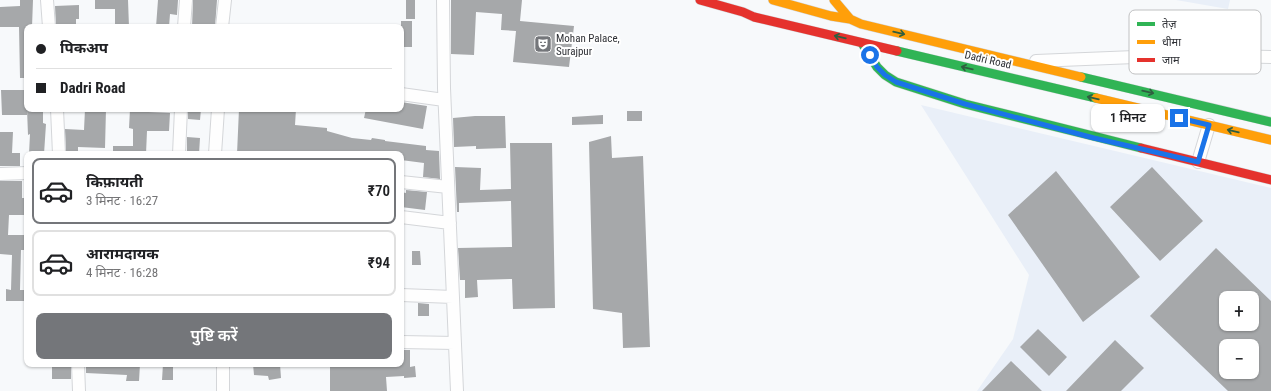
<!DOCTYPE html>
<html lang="hi">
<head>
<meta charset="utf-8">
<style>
	:root { --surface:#fff; --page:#f2f2f2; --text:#202124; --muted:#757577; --line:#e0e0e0; --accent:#74767a }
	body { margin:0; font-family:"Roboto Condensed","Noto Sans Devanagari",sans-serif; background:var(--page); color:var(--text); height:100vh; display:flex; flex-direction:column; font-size:15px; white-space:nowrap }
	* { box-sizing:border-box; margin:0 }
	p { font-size:13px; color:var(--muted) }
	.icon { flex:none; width:22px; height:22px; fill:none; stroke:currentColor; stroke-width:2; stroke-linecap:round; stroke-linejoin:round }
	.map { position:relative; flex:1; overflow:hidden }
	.drawer { position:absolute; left:24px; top:151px; width:380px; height:216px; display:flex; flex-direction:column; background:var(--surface); border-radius:8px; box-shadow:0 1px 3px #0004 }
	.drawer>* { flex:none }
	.guide { position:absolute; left:24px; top:24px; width:380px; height:88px; border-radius:8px; box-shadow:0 1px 3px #0004; display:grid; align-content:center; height:88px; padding:0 12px; background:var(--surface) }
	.tools { position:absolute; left:1219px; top:291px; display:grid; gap:8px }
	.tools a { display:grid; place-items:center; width:40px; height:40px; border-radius:8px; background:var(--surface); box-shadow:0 1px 3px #0004; font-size:20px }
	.end { position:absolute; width:18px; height:18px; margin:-9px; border:5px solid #1a73e8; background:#fff; box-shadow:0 0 0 2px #fff }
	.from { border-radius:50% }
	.bubble { position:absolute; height:28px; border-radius:8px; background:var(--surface); box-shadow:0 1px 3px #0004; font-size:13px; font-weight:600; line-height:28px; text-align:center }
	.guide b { display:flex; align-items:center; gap:14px; height:38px; font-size:15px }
	.guide b+b { border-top:1px solid var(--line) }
	.guide i { width:10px; height:10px; background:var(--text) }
	ul { padding:7px 0 0; list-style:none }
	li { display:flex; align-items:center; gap:12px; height:66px; margin:0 8px 6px; padding:0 4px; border:2px solid var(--line); border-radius:8px }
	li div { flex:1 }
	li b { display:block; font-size:15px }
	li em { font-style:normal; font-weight:600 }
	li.active { border-color:var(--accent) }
	li>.icon { width:36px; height:36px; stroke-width:1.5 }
	.button { display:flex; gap:8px; margin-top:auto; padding:8px 12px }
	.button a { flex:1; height:46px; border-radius:8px; background:var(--accent); color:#fff; font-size:16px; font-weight:600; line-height:46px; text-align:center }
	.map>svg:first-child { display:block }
</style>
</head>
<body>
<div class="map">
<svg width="1271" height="391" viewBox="0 0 1271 391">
	<rect width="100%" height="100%" fill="#f7f9fb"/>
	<path fill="#e9eff8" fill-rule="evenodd" d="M1176,0H1230L1228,9Z
		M921,105L1271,188V391H977L1013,339L1029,275ZM1226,298H1252V324H1226ZM1226,346H1252V372H1226Z"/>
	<path fill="#a6a8aa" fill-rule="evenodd" d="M20,0H33L32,27H27V78H20L19,27H0V7L20,6Z
		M95,0H128L129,27H115V9H95Z
		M158,0H178L177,15L170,14L169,27H156Z
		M193,0H217L215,27H192Z
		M406,0H415V19H406Z
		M451,0H522L520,21L574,26L569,67L513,62L516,31L501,30L502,14L476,12L474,55L451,54Z
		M79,5V19H76V27H56L55,6Z
		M401,21H412V47H401Z
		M1,90H27V115H2Z
		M401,102L427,106L423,129L364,118L366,109H401Z
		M27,109H43V123L46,124L44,154H29L30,134L28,135Z
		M85,109H106L105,148L78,147V154H66L65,129L84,130Z
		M130,109H148V112L170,113L169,131H147L146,154H113V146H133V129L129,128Z
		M188,109H201L200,120L188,119Z
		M239,109H296L295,125L327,128V131L352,138L371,140L372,138L385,140V141L426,146V150L439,151L440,179L423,177L424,163L401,160V154H237Z
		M627,111H642V121H627Z
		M603,115V124L572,125V117Z
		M475,116H505L506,148L476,149V146L454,147L453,118Z
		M0,132H13L12,153H20V166H0Z
		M611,136L612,158L643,156L650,347L623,348L622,313L593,309L589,142Z
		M187,137L200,138L199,154H187Z
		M510,143H552L555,308L513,309L512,279L477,280L478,297L465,298V280H460L458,248L512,247L511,201L459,203V212H457L455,167L481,168L480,190L511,189Z
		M1152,167L1203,221L1160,261L1110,207Z
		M1056,171L1140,277L1083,322L1008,215Z
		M0,181H22V198H27V215H9L8,235H27V250H21L20,290H27V301H6V289L11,290L12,255L0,254Z
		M406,190L427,192L425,210L401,207V192L406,193Z
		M1216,248L1271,301V391H1228L1150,316ZM1226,298H1252V324H1226ZM1226,346H1252V372H1226Z
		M412,251H420L421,265H412Z
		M418,303L429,304V316H418Z
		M1038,329L1067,357L1049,376L1020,347Z
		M1115,340L1144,368L1121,391H1066Z
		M401,350H410V367L415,366L416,377L404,378V376L386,377L387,391H330V364H401Z
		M1011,361L1042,391H982Z
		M52,364H71V379H52Z
		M86,364H140L139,381H126L127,375L86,373Z
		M163,364H173V380H162Z
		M253,364H280L281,378L269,380L268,376L254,375Z"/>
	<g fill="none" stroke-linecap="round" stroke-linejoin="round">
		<defs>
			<path id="street" d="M47,0L49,27
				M443,0L444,88L457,391
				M184,27L186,0
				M222,27L225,0
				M1036,61L1184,55L1271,57
				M401,94L444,100
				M57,109L59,154
				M179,154L181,109
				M215,154L218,109
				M1198,162L1209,125
				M0,174L27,173
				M401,182L448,187
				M401,217L450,223
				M401,295L453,297
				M401,342L455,343
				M78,364L79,391
				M223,364V391"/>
			<path id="fast" d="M862,43L877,67L885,75L896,82L965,104L1141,148
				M897,51L1096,98
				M1081,77L1271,122"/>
			<path id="slow" d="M773,0L831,16L850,19
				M834,0L850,19L861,24L1081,77
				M1096,98L1271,140"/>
			<path id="jam" d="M700,0L743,12L754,17L897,51
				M1141,148L1271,180"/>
		</defs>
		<use href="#street" stroke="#d4d6d9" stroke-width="14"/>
		<use href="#fast" stroke="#d4d6d9" stroke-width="10"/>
		<use href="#slow" stroke="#d4d6d9" stroke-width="10"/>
		<use href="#jam" stroke="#d4d6d9" stroke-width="10"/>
		<use href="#street" stroke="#fefefe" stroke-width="12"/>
		<use href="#fast" stroke="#30b455" stroke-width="9"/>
		<use href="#slow" stroke="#ff9f0a" stroke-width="9"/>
		<use href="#jam" stroke="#e5322d" stroke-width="9"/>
	</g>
	<defs><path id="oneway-shaft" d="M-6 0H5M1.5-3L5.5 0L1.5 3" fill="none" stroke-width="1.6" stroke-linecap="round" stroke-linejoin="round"/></defs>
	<g stroke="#2f5e40">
		<use href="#oneway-shaft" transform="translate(899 33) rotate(13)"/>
		<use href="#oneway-shaft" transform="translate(840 37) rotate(-167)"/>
		<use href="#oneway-shaft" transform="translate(967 68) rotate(-167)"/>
		<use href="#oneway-shaft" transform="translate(1148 92) rotate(13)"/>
		<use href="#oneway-shaft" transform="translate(1093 98) rotate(-167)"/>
		<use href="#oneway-shaft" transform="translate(1233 131) rotate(-167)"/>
	</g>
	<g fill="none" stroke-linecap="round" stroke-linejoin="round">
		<path stroke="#1a73e8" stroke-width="5" d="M870,55L877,67L885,75L896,82L965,104L1094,138L1198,162L1209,125L1179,118"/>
	</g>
	<defs>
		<symbol id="theatre-square" viewBox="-11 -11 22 22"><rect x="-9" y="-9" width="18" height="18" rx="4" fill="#74767a" stroke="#fff"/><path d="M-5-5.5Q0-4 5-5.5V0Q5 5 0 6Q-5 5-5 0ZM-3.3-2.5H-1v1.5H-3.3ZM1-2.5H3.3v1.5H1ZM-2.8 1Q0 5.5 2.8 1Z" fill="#fff"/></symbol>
	</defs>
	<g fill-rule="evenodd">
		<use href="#theatre-square" x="533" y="34" width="20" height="20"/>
	</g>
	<g text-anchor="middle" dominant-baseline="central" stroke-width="4" stroke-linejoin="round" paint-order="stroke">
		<g font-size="11" fill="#2e3035" stroke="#fff" text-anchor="start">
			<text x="556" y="38">Mohan Palace,<tspan x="556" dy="13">Surajpur</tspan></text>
		</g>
		<g font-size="11" fill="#2e3035" stroke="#fff">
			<text transform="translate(988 60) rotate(13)">Dadri Road</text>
		</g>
	</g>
	<rect x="1129" y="10" width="132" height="64" rx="6" fill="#fff" stroke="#c0c1c2" stroke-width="1"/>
	<rect x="1137" y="22" width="18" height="4" fill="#30b455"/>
	<rect x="1137" y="40" width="18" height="4" fill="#ff9f0a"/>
	<rect x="1137" y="58" width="18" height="4" fill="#e5322d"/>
	<g font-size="11" fill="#2e3035">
		<text x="1162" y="28">तेज़</text>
		<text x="1162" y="46">धीमा</text>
		<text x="1162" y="64">जाम</text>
	</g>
</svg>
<div class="tools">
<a>+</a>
<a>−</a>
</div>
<i class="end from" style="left:870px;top:55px"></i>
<i class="end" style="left:1179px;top:118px"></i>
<div class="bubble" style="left:1091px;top:104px;width:74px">1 मिनट</div>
<div class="guide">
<b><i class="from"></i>पिकअप</b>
<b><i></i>Dadri Road</b>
</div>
<section class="drawer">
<ul>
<li class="active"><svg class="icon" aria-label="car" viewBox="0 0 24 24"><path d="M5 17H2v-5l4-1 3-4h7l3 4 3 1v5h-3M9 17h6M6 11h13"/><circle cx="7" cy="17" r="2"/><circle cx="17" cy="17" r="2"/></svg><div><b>किफ़ायती</b><p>3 मिनट · 16:27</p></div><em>₹70</em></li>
<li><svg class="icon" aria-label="car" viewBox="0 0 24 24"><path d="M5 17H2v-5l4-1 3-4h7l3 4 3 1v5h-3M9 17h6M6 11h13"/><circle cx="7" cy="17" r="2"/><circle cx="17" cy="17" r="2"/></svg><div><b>आरामदायक</b><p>4 मिनट · 16:28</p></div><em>₹94</em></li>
</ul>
<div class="button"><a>पुष्टि करें</a></div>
</section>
</div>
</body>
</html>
